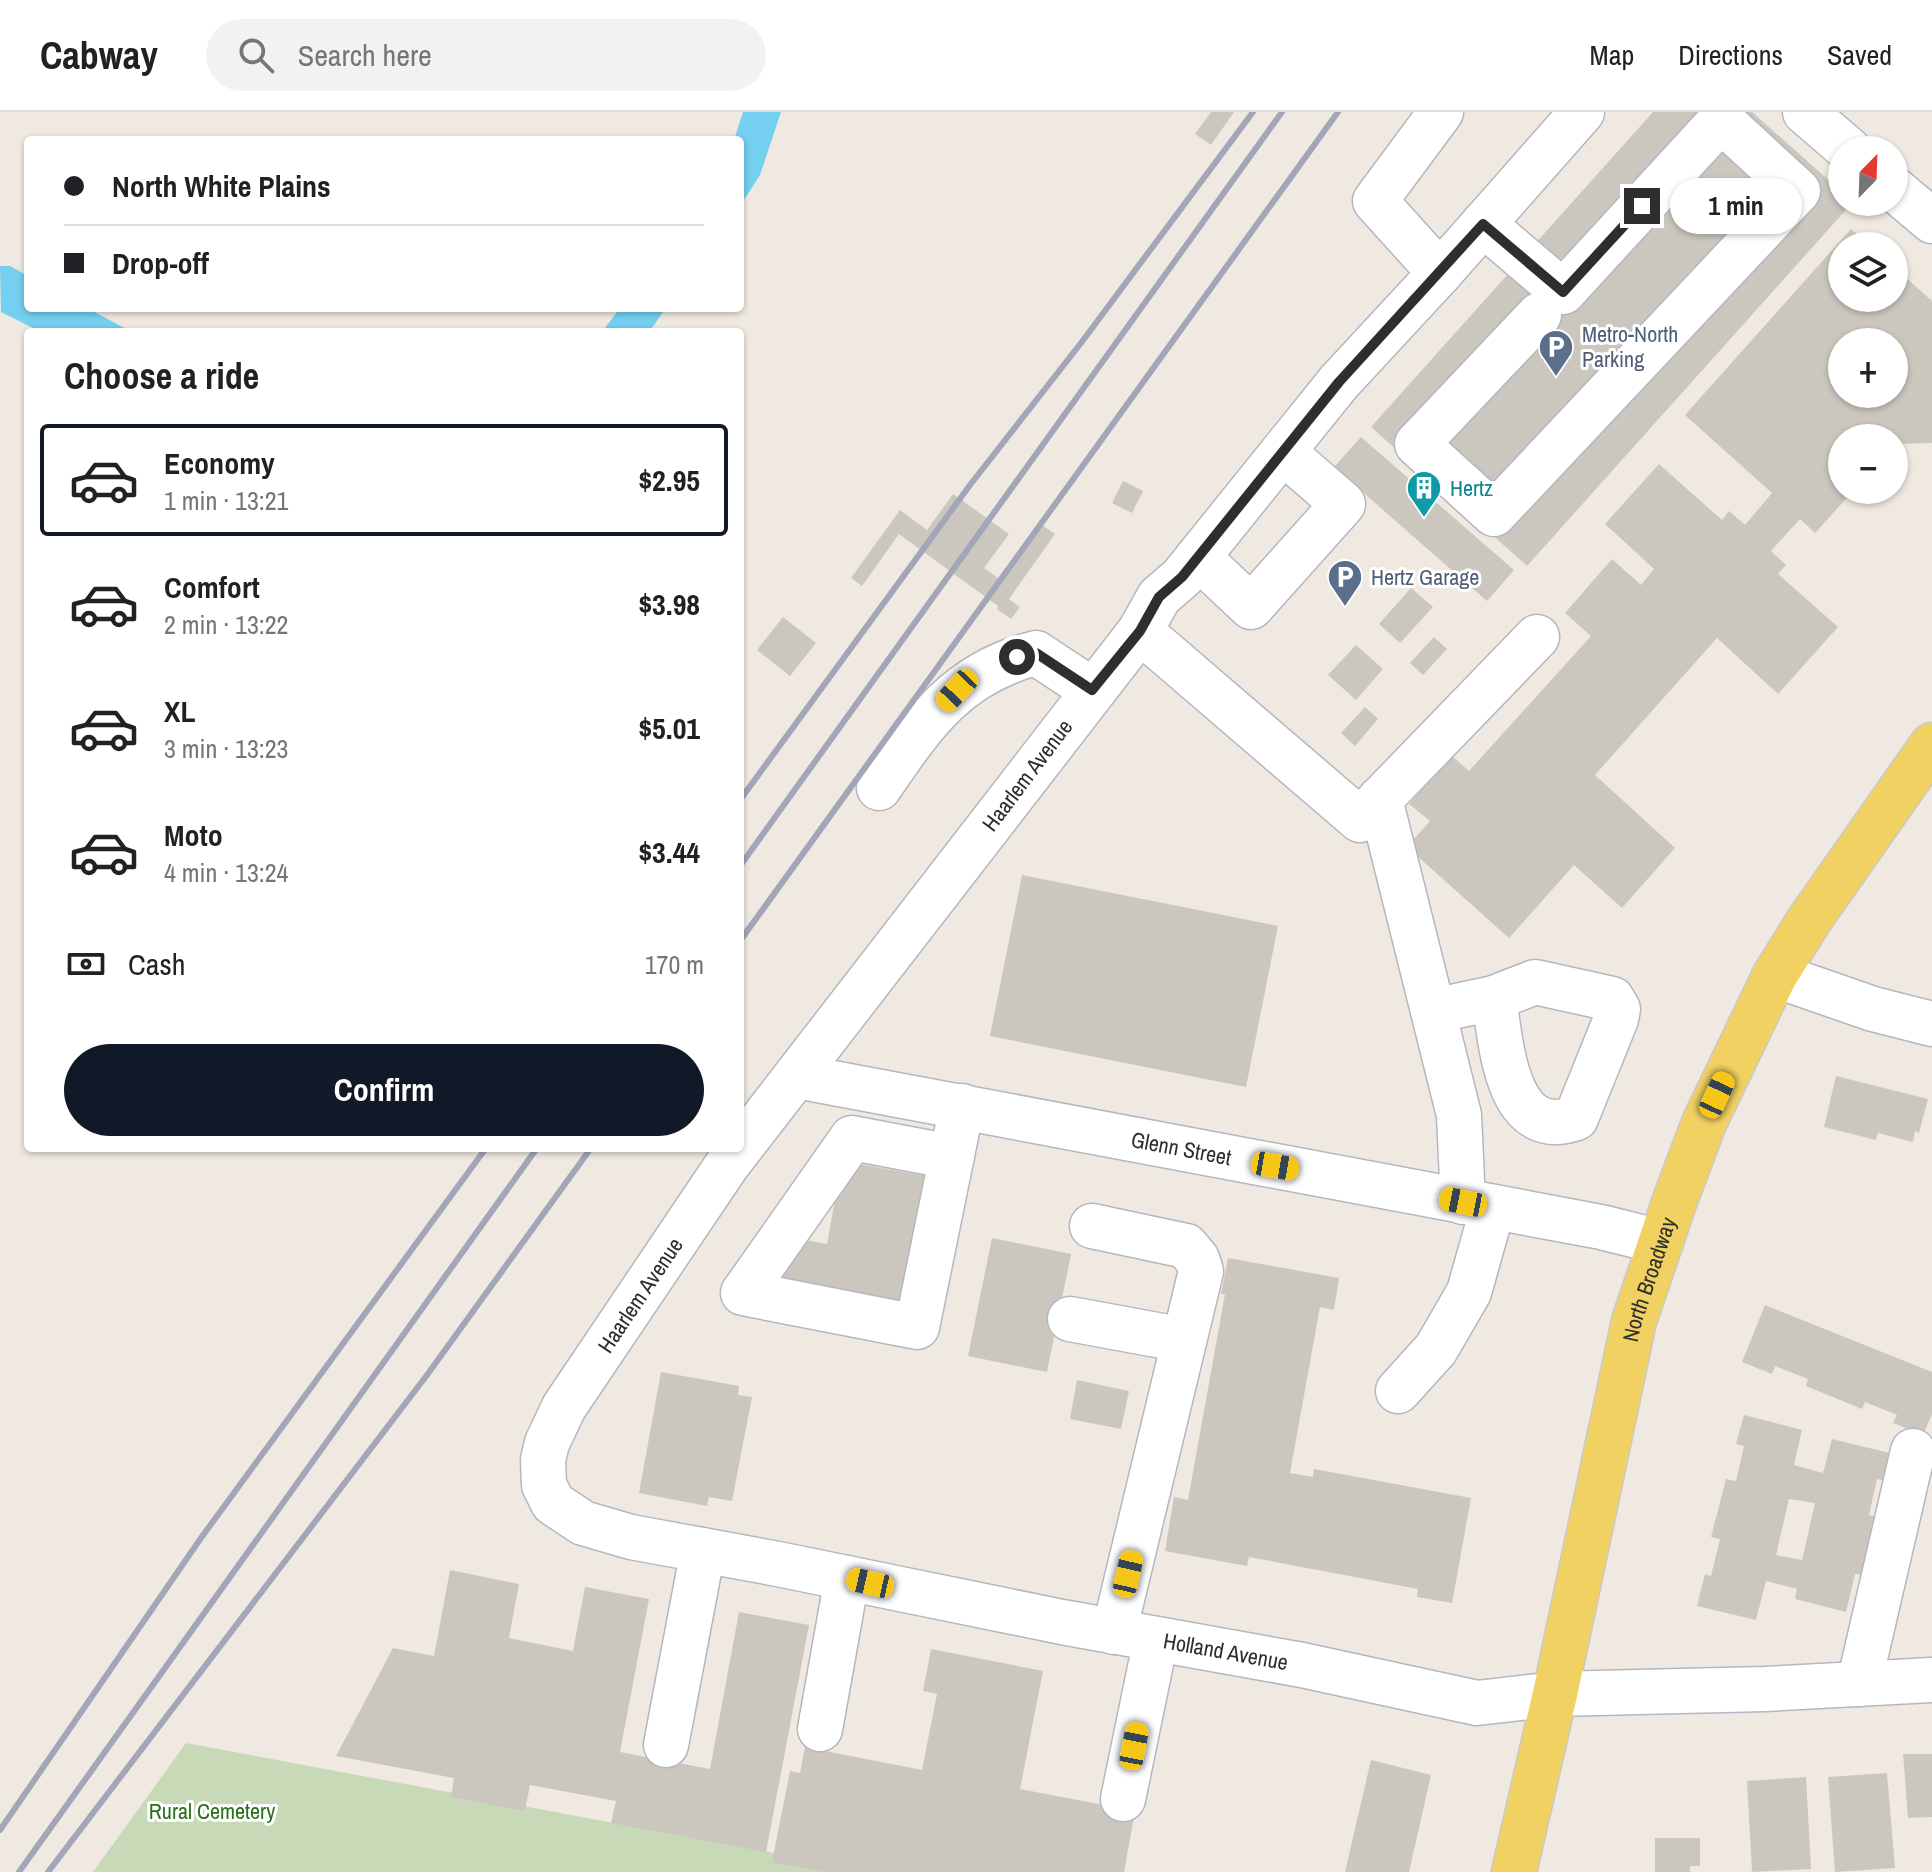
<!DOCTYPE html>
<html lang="en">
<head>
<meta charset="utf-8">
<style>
	:root { --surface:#fff; --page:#f2f2f2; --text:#202124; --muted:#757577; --line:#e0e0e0; --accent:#111827 }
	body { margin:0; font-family:"Archivo Narrow",sans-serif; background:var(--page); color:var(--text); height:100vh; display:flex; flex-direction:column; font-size:30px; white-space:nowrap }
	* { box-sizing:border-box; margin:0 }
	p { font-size:26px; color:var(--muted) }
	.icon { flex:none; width:44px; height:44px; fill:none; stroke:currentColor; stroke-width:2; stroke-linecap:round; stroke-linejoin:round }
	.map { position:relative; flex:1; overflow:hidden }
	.panel { position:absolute; left:24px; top:216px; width:720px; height:824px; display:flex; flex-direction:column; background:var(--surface); border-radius:8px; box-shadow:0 2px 6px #0004 }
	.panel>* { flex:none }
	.hud { position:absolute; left:24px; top:24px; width:720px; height:176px; border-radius:8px; box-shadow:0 2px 6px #0004; display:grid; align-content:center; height:176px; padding:0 40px; background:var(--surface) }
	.needle { width:52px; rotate:23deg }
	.buttons { position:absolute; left:1828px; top:24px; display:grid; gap:16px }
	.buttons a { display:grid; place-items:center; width:80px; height:80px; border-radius:50%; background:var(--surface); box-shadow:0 2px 6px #0004; font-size:40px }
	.end { position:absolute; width:36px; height:36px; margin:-18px; border:10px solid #2e2e2e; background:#fff; box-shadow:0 0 0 4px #fff }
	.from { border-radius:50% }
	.bubble { position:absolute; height:56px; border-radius:28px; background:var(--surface); box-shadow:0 2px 6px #0004; font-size:26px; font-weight:700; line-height:56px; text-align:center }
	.car { position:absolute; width:24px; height:48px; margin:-24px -12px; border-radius:10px; box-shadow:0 0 6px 2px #0007; background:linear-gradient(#f5c518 24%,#345 0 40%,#f5c518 0 76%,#345 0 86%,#f5c518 0) }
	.hud b { display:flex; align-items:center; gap:28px; height:76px; font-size:30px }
	.hud b+b { border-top:2px solid var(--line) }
	.hud i { width:20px; height:20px; background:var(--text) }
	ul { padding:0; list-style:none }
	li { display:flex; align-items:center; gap:24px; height:112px; margin:0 16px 12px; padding:0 24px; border:4px solid transparent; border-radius:8px }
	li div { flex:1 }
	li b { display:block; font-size:30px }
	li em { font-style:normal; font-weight:700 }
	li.active { border-color:var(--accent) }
	li>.icon { width:72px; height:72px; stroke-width:1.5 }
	h2 { padding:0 40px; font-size:36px; line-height:96px }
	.pay { display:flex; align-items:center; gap:20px; height:88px; padding:0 40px; font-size:30px }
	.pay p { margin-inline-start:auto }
	.button { display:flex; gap:16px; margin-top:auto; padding:16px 40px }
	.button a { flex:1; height:92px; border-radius:48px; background:var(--accent); color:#fff; font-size:32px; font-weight:700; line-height:92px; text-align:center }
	header { display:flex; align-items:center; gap:48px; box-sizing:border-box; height:112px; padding:0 40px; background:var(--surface); border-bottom:2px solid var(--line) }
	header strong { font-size:38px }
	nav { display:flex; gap:44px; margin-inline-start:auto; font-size:28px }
	.search { width:560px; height:72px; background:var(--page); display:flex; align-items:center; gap:20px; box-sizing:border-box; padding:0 28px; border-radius:44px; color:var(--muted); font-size:30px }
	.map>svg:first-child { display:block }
</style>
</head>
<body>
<header>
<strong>Cabway</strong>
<div class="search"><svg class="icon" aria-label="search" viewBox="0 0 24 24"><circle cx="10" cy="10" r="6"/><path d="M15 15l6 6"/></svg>Search here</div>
<nav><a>Map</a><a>Directions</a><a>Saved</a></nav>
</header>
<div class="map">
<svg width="1932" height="1760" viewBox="0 0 1932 1760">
	<rect width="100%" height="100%" fill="#efe9e1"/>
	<path fill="#c8d9b8" d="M186,1631L876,1760H93Z"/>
	<path fill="#75cff0" d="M743,0H781L760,63L740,94V28H734Z
		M0,154H10L28,164V196H87L132,220H41L1,200Z
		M620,196H666L649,220H602Z"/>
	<path fill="#cbc7bf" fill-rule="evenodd" d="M1211,0H1234L1211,33L1195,22Z
		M1653,0H1752L1842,80V90H1853L1527,454L1371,315Z
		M1851,117L1870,134H1842V186H1894V155L1932,189V331L1894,332V326H1842V378H1854L1815,421L1800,407L1771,439L1786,453L1778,462L1838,515L1778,582L1717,526L1595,663L1675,736L1622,796L1574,753L1509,826L1407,735L1430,709L1409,692L1452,644L1469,659L1591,524L1565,501L1612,447L1641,473L1654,457L1605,412L1659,352L1722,408L1729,399L1745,413L1772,381L1685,303ZM1842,230H1894V282H1842Z
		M1361,325L1514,458L1487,489L1334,355Z
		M1123,369L1143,379L1132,401L1112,391Z
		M953,382L1009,422L984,456L1002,469L1042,413L1055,422L1009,487L1020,495L1011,507L997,497L998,494L899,422L862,474L851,466L900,398L927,418Z
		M1411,476L1433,495L1400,531L1379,512Z
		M783,505L816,531L790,564L757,538Z
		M1434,525L1447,537L1423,563L1410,551Z
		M1356,533L1383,557L1356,588L1328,563Z
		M1365,595L1378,607L1355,634L1341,621Z
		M1022,763L1278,814L1246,975L990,924Z
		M1836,964L1928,987L1919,1021L1915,1019L1913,1030L1878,1021L1876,1028L1824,1015Z
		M842,1049L926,1064L899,1200L775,1171L784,1156L788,1157L793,1126L827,1132Z
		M992,1126L1071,1142L1047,1260L968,1244Z
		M1228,1146L1339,1166L1334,1198L1320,1195L1290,1361L1313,1365L1314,1357L1471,1386L1452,1491L1417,1485L1418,1477L1249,1445L1247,1454L1165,1439L1174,1385L1188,1388L1225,1182H1221Z
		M1765,1193L1932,1260V1302L1923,1323L1893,1311L1897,1303L1865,1290L1862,1297L1806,1274L1808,1267L1775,1254L1772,1262L1742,1250Z
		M661,1260L739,1274L738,1283L752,1285L732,1389L709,1385L707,1394L639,1381Z
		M1077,1268L1129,1279L1121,1317L1070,1307Z
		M1744,1303L1802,1318L1794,1353L1823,1361L1832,1327L1894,1342L1887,1369L1877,1367L1869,1403L1878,1405L1864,1463L1855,1462L1846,1500L1795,1487L1797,1477L1766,1469L1756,1508L1697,1494L1705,1462L1711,1464L1720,1427L1711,1425L1726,1367L1736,1369L1744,1334L1736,1332ZM1789,1387L1815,1391L1802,1448L1776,1443Z
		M450,1458L519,1472L509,1526L573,1539L585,1475L649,1487L620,1640L710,1657L739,1500L809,1513L766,1740L611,1711L616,1689L530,1673L525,1699L451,1685L454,1666L336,1644L393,1536L434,1544Z
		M931,1537L1043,1559L1020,1677L1135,1699L1124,1760H824L772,1750L790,1659L800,1661L805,1635L922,1658L937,1582L923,1579Z
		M1903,1642H1932V1705L1908,1706Z
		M1371,1648L1431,1663L1409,1760H1345Z
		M1887,1661L1895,1756L1835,1760L1828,1665Z
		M1806,1665L1811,1757L1752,1760L1747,1669Z
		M1655,1726H1700V1754H1690V1760H1655Z"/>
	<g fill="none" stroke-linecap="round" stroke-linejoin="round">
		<defs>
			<g id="minor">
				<path id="s1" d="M1582,0L1440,161L1339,270L1198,445L1182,465L1159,485L1140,519L727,1053L564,1295L547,1331L543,1348L544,1373L553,1391L583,1411L631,1425L778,1452L1062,1510L1302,1553L1477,1591L1555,1582L1765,1577L1932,1568"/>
				<path d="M1805,0L1849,38"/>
				<path d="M1894,77L1932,109"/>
				<path d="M1483,112L1563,180L1721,8L1798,79L1494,402L1417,332L1539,203"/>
				<path d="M1440,161L1375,89L1441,0"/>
				<path d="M1198,445L1251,495L1343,392L1283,340"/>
				<path d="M1140,519L1360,708L1537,525"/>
				<path d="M879,676C923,612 956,561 1036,541L1092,578"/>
				<path d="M1380,687L1459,1003L1463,1090"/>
				<path d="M1775,863L1873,897L1932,912"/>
				<path d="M1433,899L1494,886L1535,870L1612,887L1618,897L1616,907L1576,1006C1506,1031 1501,931 1494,886"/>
				<path id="s2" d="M796,964L1601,1115L1661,1130"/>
				<path d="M952,1045L852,1026L743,1181L917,1215L962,994"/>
				<path d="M1092,1114L1186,1134L1197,1147L1201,1159L1114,1520"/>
				<path d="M1070,1207L1184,1228"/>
				<path d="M1398,1279L1436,1237L1469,1180L1493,1095"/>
				<path d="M1859,1572L1913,1339"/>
				<path d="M820,1617L847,1466"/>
				<path d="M666,1633L703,1438"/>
				<path d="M1123,1687L1156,1527"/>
			</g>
			<g id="major">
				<path id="s3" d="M1514,1760L1555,1582L1634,1209L1675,1088L1704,1011L1775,863L1810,807L1932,633"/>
			</g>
		</defs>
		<use href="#minor" stroke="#b4b7c1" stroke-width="47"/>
		<use href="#major" stroke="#c9c9c9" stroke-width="47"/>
		<use href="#minor" stroke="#fff" stroke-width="44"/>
		<use href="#major" stroke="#f2d163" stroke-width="44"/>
		<path stroke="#a3a6b8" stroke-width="6" d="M740,688L970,373L1081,231L1253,0
			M740,754L1282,0
			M740,829L1338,0
			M0,1718L201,1426L486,1036
			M19,1760L537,1036
			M48,1760L427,1263L591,1036"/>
	</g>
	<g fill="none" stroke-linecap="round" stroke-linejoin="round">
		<path stroke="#2e2e2e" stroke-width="10" d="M1017,545L1036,541L1092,578L1140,519L1159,485L1182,465L1339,270L1483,112L1563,180L1642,94"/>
	</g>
	<defs>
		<symbol id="parking-pin" viewBox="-11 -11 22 30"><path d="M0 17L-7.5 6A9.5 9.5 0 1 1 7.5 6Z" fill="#5c6f8a" stroke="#fff"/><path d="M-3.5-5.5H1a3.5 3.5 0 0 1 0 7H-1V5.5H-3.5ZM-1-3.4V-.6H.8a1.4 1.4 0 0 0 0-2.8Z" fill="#fff"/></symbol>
		<symbol id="building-pin" viewBox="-11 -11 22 30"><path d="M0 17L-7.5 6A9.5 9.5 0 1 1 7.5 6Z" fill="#0f9aa8" stroke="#fff"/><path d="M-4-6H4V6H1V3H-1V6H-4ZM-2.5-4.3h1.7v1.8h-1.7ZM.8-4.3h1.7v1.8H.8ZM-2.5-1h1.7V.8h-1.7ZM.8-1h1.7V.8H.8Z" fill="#fff"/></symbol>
	</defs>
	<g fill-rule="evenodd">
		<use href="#parking-pin" x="1536" y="215" width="40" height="54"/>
		<use href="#building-pin" x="1404" y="356" width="40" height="54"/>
		<use href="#parking-pin" x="1325" y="445" width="40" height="54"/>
	</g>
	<g text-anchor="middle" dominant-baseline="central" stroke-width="6" stroke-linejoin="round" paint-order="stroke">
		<g font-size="22" fill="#4e5e75" stroke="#fff" text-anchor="start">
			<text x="1582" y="222">Metro-North<tspan x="1582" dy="25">Parking</tspan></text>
			<text x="1371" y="465">Hertz Garage</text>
		</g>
		<g font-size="22" fill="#0d838f" stroke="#fff" text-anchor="start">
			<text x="1450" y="376">Hertz</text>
		</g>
		<g font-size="22" fill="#2e2e2e" stroke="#fff">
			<text transform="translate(1027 663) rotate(-53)">Haarlem Avenue</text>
			<text stroke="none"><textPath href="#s2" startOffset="392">Glenn Street</textPath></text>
			<text stroke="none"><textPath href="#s3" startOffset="608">North Broadway</textPath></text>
			<text transform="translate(640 1183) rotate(-56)">Haarlem Avenue</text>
			<text stroke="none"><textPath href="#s1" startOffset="2444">Holland Avenue</textPath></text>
		</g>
		<g font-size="22" fill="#2c6e1b" stroke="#fff">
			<text x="212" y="1699">Rural Cemetery</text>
		</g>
	</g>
</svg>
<div class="buttons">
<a><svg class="needle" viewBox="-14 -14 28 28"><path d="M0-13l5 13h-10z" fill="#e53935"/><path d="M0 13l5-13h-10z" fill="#757577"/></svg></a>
<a><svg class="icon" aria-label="layers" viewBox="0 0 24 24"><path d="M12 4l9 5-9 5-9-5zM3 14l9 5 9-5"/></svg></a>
<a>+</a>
<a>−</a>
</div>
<i class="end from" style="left:1017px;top:545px"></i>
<i class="end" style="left:1642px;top:94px"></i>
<div class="bubble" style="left:1670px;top:66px;width:132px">1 min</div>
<i class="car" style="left:957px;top:578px;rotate:223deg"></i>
<i class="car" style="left:1717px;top:983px;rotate:25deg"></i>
<i class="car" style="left:1275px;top:1054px;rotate:100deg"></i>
<i class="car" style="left:1463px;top:1090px;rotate:281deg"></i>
<i class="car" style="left:1128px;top:1462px;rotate:13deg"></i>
<i class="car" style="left:870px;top:1471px;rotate:283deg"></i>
<i class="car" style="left:1134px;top:1634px;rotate:11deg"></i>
<div class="hud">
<b><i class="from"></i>North White Plains</b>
<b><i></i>Drop-off</b>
</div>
<section class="panel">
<h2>Choose a ride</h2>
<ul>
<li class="active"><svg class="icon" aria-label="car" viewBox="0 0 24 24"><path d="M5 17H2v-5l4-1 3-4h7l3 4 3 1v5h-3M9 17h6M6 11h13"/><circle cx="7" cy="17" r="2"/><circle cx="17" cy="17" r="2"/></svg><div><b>Economy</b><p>1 min · 13:21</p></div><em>$2.95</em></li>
<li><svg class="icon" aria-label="car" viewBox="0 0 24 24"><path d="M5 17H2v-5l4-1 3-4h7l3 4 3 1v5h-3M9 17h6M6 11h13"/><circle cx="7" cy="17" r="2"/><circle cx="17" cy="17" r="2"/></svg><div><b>Comfort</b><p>2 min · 13:22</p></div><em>$3.98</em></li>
<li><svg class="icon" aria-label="car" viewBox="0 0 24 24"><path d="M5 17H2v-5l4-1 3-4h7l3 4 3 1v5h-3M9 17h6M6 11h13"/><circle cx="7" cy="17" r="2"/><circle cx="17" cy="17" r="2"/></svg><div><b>XL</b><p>3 min · 13:23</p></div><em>$5.01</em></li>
<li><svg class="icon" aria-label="car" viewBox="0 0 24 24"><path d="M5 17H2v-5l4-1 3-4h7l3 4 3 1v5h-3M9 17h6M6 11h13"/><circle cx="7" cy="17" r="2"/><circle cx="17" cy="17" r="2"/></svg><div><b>Moto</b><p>4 min · 13:24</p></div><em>$3.44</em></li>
</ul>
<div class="pay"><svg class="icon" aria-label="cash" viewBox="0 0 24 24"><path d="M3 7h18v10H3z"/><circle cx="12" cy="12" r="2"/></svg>Cash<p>170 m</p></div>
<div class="button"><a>Confirm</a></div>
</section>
</div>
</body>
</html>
